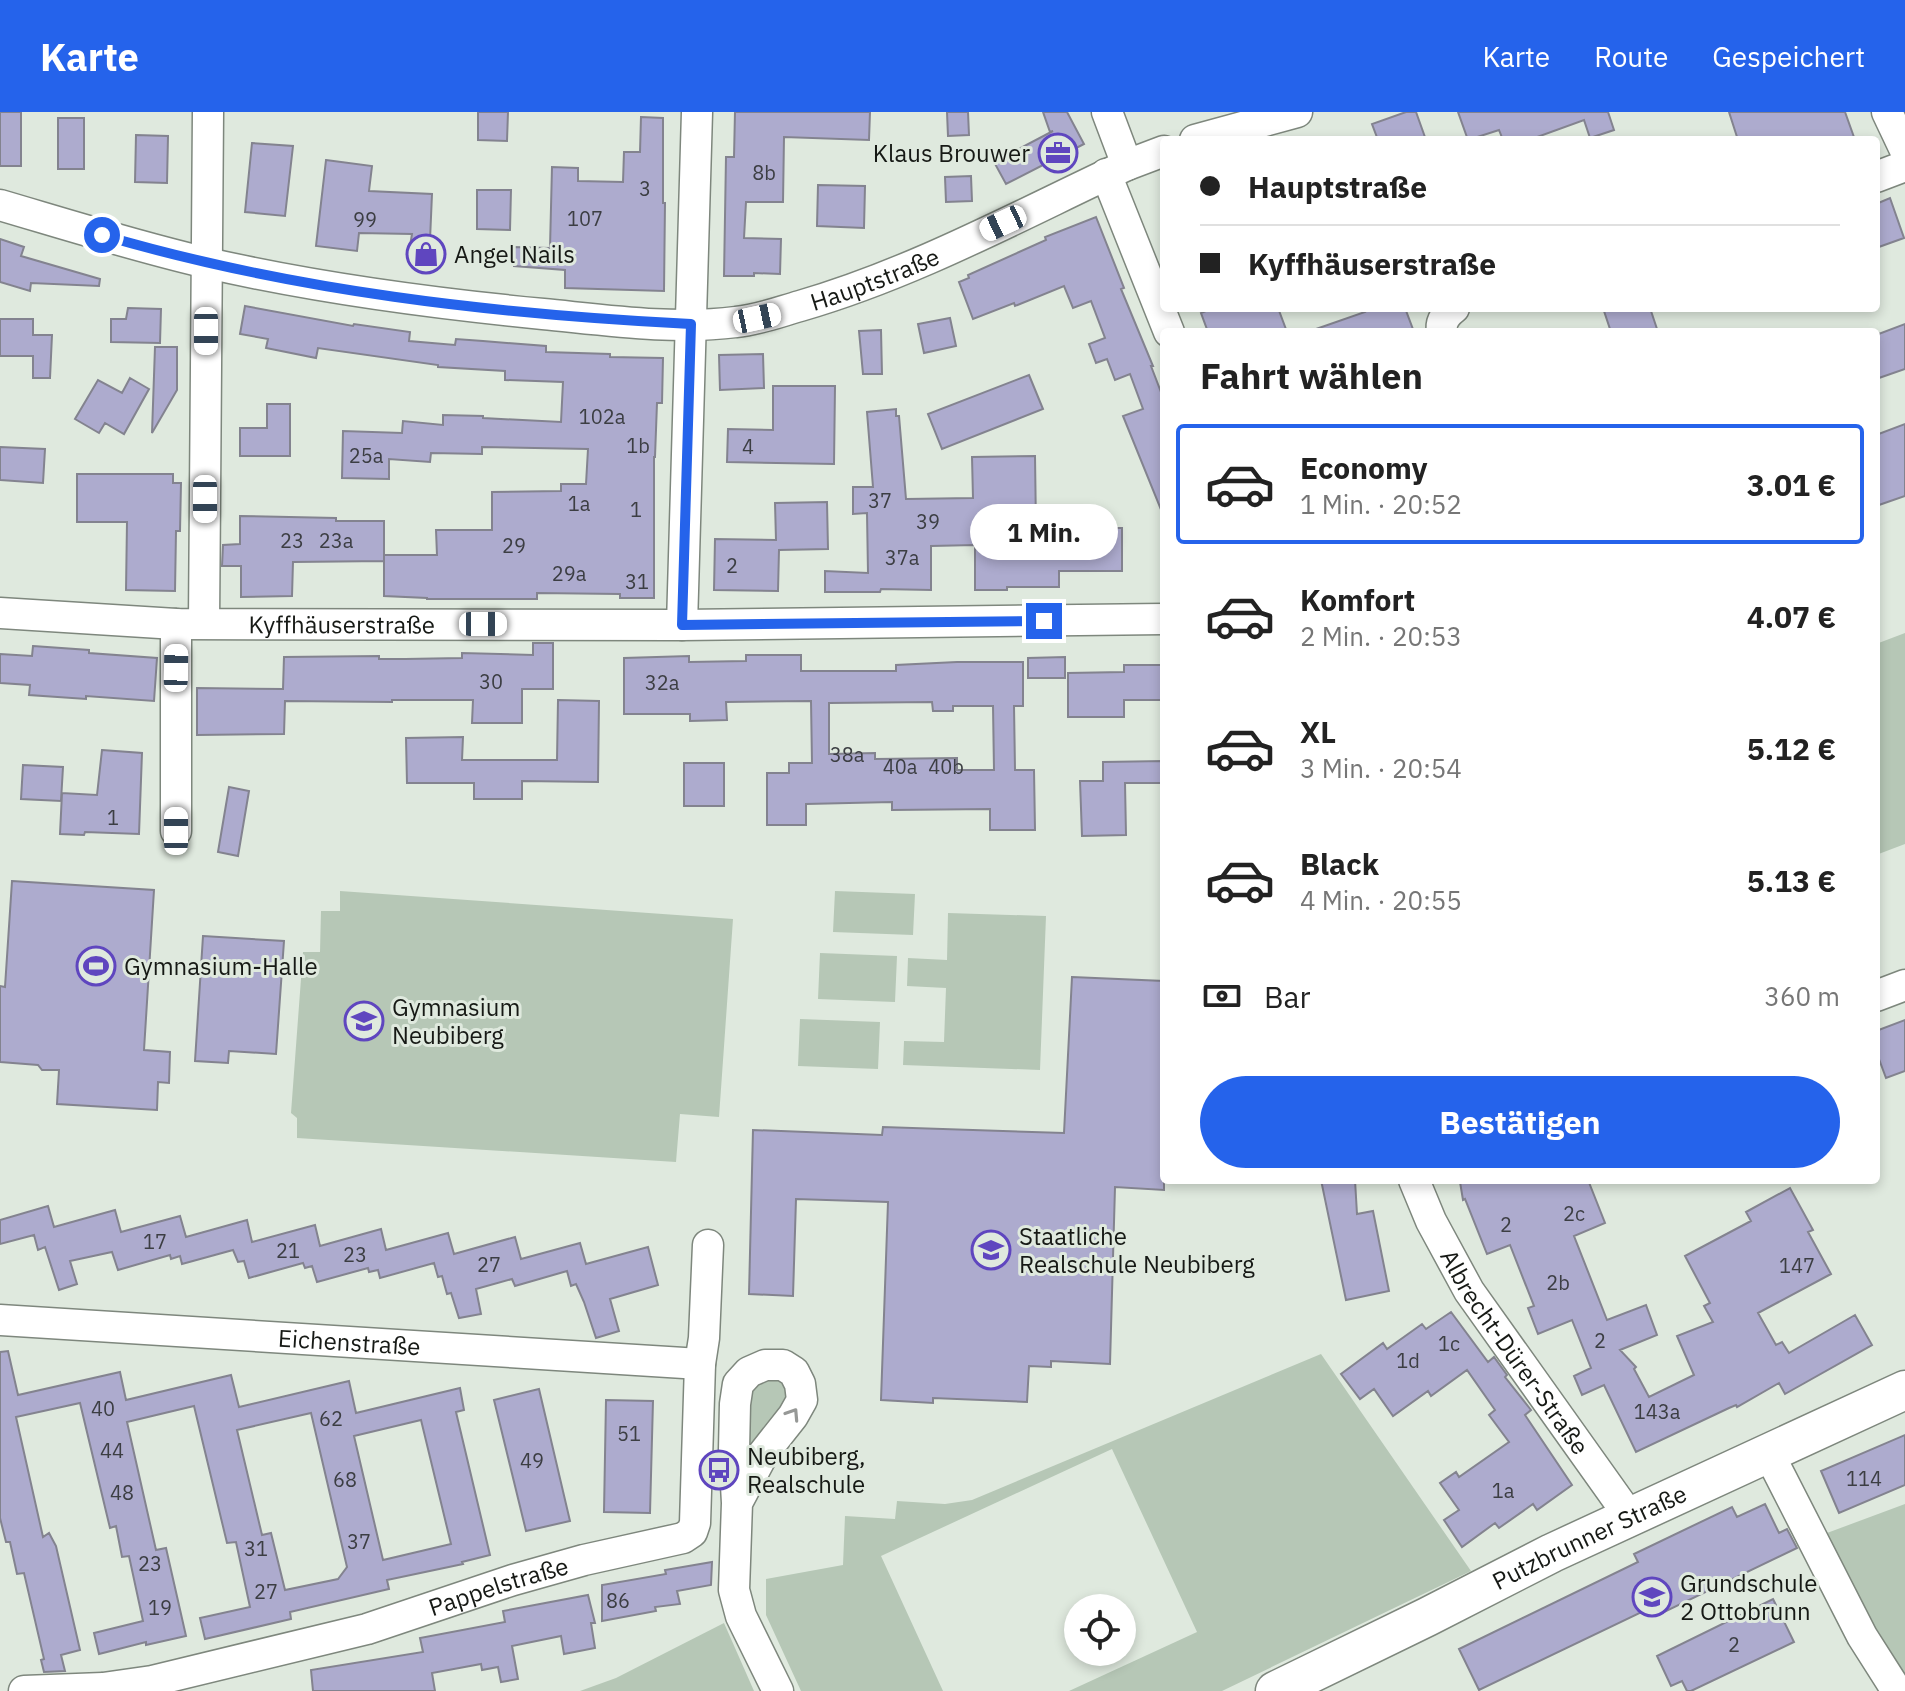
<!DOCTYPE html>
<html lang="de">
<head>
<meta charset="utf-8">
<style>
	:root { --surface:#fff; --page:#f2f2f2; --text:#222; --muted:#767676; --line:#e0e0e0; --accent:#2563eb }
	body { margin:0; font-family:"IBM Plex Sans",sans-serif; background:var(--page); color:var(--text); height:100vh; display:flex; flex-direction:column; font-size:30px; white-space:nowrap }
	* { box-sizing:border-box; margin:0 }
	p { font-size:26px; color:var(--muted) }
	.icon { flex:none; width:44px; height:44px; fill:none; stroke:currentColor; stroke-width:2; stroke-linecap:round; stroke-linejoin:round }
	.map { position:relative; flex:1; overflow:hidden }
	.details { position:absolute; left:1160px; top:216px; width:720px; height:856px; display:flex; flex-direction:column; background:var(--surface); border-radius:8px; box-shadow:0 4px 12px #0003 }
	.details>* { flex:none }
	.hud { position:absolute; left:1160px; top:24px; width:720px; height:176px; border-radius:8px; box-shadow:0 4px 12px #0003; display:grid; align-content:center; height:176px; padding:0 40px; background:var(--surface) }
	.controls { position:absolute; left:1064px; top:1482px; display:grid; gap:16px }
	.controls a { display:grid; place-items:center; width:72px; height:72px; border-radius:50%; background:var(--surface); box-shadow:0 4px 12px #0003; font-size:40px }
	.end { position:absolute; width:36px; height:36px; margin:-18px; border:10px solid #2563eb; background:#fff; box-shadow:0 0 0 4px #fff }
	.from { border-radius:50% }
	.bubble { position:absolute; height:56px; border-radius:28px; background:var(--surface); box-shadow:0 4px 12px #0003; font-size:26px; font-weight:700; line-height:56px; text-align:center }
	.car { position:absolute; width:24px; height:48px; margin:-24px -12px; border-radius:10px; box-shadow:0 0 6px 2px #0007; background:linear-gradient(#fff 24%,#345 0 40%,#fff 0 76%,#345 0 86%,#fff 0) }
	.hud b { display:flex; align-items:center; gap:28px; height:76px; font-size:30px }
	.hud b+b { border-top:2px solid var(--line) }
	.hud i { width:20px; height:20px; background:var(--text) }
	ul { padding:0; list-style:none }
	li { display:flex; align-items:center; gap:24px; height:120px; margin:0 16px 12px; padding:0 24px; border:4px solid transparent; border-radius:8px }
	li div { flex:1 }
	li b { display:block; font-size:30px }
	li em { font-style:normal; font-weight:700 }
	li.selected { border-color:var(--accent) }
	li>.icon { width:72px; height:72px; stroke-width:1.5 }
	h2 { padding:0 40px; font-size:36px; line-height:96px }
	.pay { display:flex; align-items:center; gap:20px; height:88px; padding:0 40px; font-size:30px }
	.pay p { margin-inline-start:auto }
	.cta { display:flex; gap:16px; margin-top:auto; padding:16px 40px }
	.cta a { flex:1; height:92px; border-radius:48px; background:var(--accent); color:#fff; font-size:32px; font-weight:700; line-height:92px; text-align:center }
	header { display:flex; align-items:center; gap:48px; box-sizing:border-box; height:112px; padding:0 40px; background:var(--accent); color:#fff }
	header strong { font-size:38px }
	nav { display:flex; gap:44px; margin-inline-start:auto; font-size:28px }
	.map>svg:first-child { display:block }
</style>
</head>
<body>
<header>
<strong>Karte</strong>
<nav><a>Karte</a><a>Route</a><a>Gespeichert</a></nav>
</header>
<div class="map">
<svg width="1905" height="1579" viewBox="0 0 1905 1579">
	<rect width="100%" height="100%" fill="#dfe9de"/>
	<path fill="#b6c7b6" d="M1905,521V732L1876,743V532Z
		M340,779L733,807L719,1005L680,1002L676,1050L297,1026V1006L291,1001L303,840H320L321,799H340Z
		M835,779L915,782L913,823L833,820Z
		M948,801L1046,804L1040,958L903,953L904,929L944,930L946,876L907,874L908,846L947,848Z
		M820,841L897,844L895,890L818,887Z
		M800,907L880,910L878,957L798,954Z
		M1321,1242L1471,1459L1222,1579H1069L1197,1520L1112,1337L881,1444L943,1579H801L766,1503V1467L843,1453L845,1404L895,1407L897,1389L945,1392L972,1388Z
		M779,1265L788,1276L787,1291L755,1331H751L748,1329V1286L752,1271Z
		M1905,1392V1566L1874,1514L1827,1421Z
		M724,1511L754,1579H580L616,1566Z"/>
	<path fill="#adabce" stroke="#83838f" stroke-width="2" fill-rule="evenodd" d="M0,0H21V54H0Z
		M478,0H508L507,29L478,28Z
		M735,0H870L869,28L784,25L783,90H746L744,126L781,127L780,162L754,161V164H724L726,45H734Z
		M947,0H968L969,23L948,24Z
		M1043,0H1067L1084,32L1006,72L994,50L1053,19L1050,20Z
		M1406,0H1416L1426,28H1378L1372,12Z
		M1458,0H1608L1614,18L1590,26L1584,8L1529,28H1503L1499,18L1468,28Z
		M1729,0H1845L1855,28H1738Z
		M641,5L663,6V91H665L664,179L565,176V158L514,154V135L550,136L552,55L578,56V69L623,70L624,40H640Z
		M58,6H84V57H58Z
		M136,23L168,24L167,71L135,70Z
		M252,31L293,34L285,104L245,100Z
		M326,48L372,54L369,79L432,82L430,128L440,129L437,150L408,146L412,122L359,121L357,139L316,134Z
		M971,64L972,89L946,90L945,65Z
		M818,73L865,74L864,116L817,114Z
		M477,78H511L510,118L477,117Z
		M1890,86L1904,126L1876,136V92Z
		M1096,105L1124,176L1121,177L1153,254H1151L1164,288V405L1123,304L1143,297L1130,262L1115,268L1107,247L1096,251L1089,232L1105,226L1091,189L1073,196L1064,174L1015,194L1014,191L973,207L959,170L969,166L968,163L1046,128L1045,125Z
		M0,127L24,135L21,144L100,167L99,174L31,171L30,179L0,170Z
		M245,194L353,214L354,212L410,220L409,229L455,233L456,227L483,229L546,234V240L610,242V245L663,246L662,291H657L655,345H654V486H620V482L537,481V487H427V486L384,484V443H437L436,418H492V380L561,379V372H586L588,337L482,335V342L431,341L430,350L389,347V367L342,366L343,319L402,321L403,309L443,313V303L483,304V306L561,310L563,270L505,268V259L438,255V253L318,236L316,246L266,236L268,227L240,222Z
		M128,196L161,197L160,231L111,230V207H126Z
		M1213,196H1278L1287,220H1208L1201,201Z
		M1363,196H1405L1414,220H1316V217L1365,200Z
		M1603,196H1650L1658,220H1611Z
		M950,206L956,234L924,241L918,212Z
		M0,207H33V223H52L50,266H33V244H0Z
		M1905,212V257L1876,267V223Z
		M881,218L882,262H863L859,219Z
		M155,235H177V278L152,321Z
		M763,242L764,276L720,278L719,243Z
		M1029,263L1043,297L942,337L928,302Z
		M130,266L149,277L124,322L105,311L99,321L75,307L98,268L122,281Z
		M773,274H835L834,352L727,350L728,317L773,318Z
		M267,292H290V344H240V316H267Z
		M896,297V304H899L906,387L973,386L972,345L1035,344L1036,416H1122V459H1059V475H1007V478H975V433L931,434V478L881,477L880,480H825V459L868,461L867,401L853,402V375H873L867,300Z
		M1905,312V384L1876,394V323Z
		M0,335L45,337L43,371L0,368Z
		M77,362H173V371H181L180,419H176L175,479L126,478L127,410H77Z
		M827,390L828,437L779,438L778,479L714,478L715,427L776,428L775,391Z
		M240,404L336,406V409H384V449L293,450L292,484L241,485V454H222L223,433L240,432Z
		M533,531H553V577H522V611H472L473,588H392V590L285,589L284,622L197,623V576L283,577L284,545L379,544V547H405L462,546V541L533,543Z
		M33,534L89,538V541L157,546L154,589L86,584V587L29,583L30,573L0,571V542L32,544Z
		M746,543H801V559H896V553L957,550H1023V594H1014L1015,658H1034L1035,718H990V697L892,698V690L806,692V713H767V661H789V651H812L811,589L726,590L727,608L690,609V602H624V546L689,544V550L746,549ZM932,590L933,599H953V594H993L994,658H957V646L875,647V641L829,642V591Z
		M1065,545V566H1028V546Z
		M1124,553H1164V588H1124V605H1068V561L1124,560Z
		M558,588L599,589L598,670L522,669V687H474V671H407L406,626L463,625L462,648H557Z
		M102,638L142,641L139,722L85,720L84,723L60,722L62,681L97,683Z
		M1164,649V671H1125L1126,723L1082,724L1080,669H1103V650Z
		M684,651H724V694H684Z
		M23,653L63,655L61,689L21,687Z
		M229,675L249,679L238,744L218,740Z
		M12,769L154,778L144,938L170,940L169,971L158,970L157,998L57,992L59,958H42L38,953L0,950V874L5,875Z
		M203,824L284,829L276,942L229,939L228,951L195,949Z
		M1072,865L1164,869V1078L1115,1075L1110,1252L1051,1249V1255L1029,1254L1027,1290L933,1286V1291L881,1288L888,1090L796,1087L793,1184L749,1182L753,1018L882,1023L883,1015L1064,1021Z
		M1905,908V959L1886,966L1876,939V919Z
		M1321,1068H1355L1357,1102L1373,1099L1389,1179L1346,1188Z
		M1470,1068H1588L1605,1111L1574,1124L1607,1208L1646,1193L1657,1223L1620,1238L1636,1255L1634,1257L1649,1285L1694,1263L1677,1224L1713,1210L1704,1194L1710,1191L1685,1144L1751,1109L1746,1100L1790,1076L1813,1118L1808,1120L1831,1162L1758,1201L1776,1233L1782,1230L1789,1241L1855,1203L1872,1233L1785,1282L1779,1271L1737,1295L1736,1293L1729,1296L1636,1340L1604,1273L1582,1283L1574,1264L1591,1256L1572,1208L1538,1222L1528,1196L1534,1194L1510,1133L1487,1142L1465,1087L1463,1088L1460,1070Z
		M48,1094L54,1115L115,1098L121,1120L180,1104L186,1125L247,1108L252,1130L315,1113L320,1134L381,1117L386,1138L448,1121L454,1142L515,1125L521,1147L580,1131L586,1152L648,1135L658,1173L610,1187L619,1219L596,1226L584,1190L576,1172L571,1174L567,1159L515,1174L512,1167L476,1177L481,1202L459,1206L451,1181L447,1182L442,1164L438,1165L434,1151L380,1166L378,1158L369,1160L368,1156L317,1170L312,1154L305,1156L303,1151L249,1166L244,1149L238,1150L233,1138L182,1152L180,1144L171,1147L170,1143L118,1158L112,1140L70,1149L77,1172L59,1178L45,1135L38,1138L34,1123L0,1132V1108Z
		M1451,1200L1488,1250L1494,1245L1507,1263L1505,1265L1531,1298L1525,1303L1572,1373L1537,1398L1533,1392L1499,1416L1495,1411L1462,1435L1444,1408L1459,1398L1440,1371L1456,1360L1459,1365L1509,1330L1489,1303L1495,1298L1467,1258L1431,1284L1428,1279L1393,1304L1374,1277L1360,1287L1341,1262L1383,1231L1387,1237L1422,1212L1426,1217Z
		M8,1239L18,1283L120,1260L126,1288L231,1263L239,1295L349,1269L356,1301L460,1276L464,1298L456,1300L490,1443L462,1450L463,1452L387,1468L389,1477L290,1500L291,1507L205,1527L200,1506L250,1495L236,1430L227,1431L194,1294L127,1310L156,1438L166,1436L186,1524L146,1533V1530L99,1542L94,1521L143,1509L129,1444L122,1445L116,1414L110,1416L80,1291L16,1305L43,1425L49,1421L56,1434L80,1538L61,1543L65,1559L44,1560L41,1548L44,1547L24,1461L17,1462L10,1430H6L0,1406V1240ZM311,1301L347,1455L338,1467L285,1478L271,1421L262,1423L237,1318ZM421,1308L451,1432L383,1448L354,1324Z
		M539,1277L570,1409L526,1419L494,1288Z
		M606,1288L653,1289L650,1401L604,1400Z
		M1905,1323V1373L1839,1401L1821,1359Z
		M1765,1392L1779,1421L1787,1417L1797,1436L1658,1503L1654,1494L1479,1578L1459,1537L1638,1450L1634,1442L1732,1395L1737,1405Z
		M712,1450L711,1473L677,1479L680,1492L655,1495L656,1499L602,1509V1473L666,1462L665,1458Z
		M588,1483L595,1511H591L595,1536L564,1542L561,1524L512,1534L518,1567L501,1570L498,1555L482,1558L481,1552L432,1561L435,1579H313L311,1558L423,1540L420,1526L505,1510L503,1499Z
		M1773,1487L1794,1530L1691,1579H1687L1682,1569L1671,1574L1657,1544Z"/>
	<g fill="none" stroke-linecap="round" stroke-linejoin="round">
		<defs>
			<g id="minor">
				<path d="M1107,0L1127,53"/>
				<path d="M1887,0L1905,38"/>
				<path d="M1195,28L1297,0"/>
				<path d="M1106,62L1169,220"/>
				<path d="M1876,65L1905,54"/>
				<path id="s1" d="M0,93C68,113 135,134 203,150C315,176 429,191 543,202C605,208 674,218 736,210C758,208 779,200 800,194C914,161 1020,103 1127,53L1164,39"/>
				<path d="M1442,220C1440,210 1446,202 1454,196"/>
				<path id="s2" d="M0,501L176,512L682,513L1164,507"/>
				<path d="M204,511L208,0"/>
				<path d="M682,513L697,0"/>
				<path d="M176,719V512"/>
				<path d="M1876,884L1905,873"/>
				<path id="s3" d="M1414,1068L1431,1109L1469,1179L1630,1405"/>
				<path id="s4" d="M0,1208L700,1252"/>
				<path d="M1768,1340L1862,1524L1897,1579"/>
				<path d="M737,1391L763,1342L793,1304L802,1288L800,1272L794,1260L783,1253H765L749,1260L738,1272L735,1292L734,1338L737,1391L734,1478L741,1504L778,1579"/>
				<path id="s5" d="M24,1579L103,1576L152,1569L367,1517L513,1468L584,1448L683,1426L692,1420L695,1411L700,1252L704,1226L708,1133"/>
			</g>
			<g id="major">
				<path id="s6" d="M1275,1579L1427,1505L1552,1441L1905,1278"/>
			</g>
		</defs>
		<use href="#minor" stroke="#7e877d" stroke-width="33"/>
		<use href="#major" stroke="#7e877d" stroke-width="41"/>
		<use href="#minor" stroke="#fff" stroke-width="30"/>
		<use href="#major" stroke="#fff" stroke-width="38"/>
	</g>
	<defs><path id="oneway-chevron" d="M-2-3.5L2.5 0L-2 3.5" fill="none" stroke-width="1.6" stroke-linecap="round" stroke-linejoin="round" transform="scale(2)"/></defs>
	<use stroke="#969896" href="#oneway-chevron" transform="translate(793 1302) rotate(-57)"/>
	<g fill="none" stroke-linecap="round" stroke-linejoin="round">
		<path stroke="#2563eb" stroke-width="10" d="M102,123C293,179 493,202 691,212L682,513L1044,509"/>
	</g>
	<defs>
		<symbol id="office-ring" viewBox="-11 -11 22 22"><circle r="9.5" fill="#dfe9de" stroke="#5f46bf" stroke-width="1.5"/><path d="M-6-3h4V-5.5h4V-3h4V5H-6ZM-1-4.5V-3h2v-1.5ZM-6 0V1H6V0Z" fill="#5f46bf"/></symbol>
		<symbol id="shop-ring" viewBox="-11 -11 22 22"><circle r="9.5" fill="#dfe9de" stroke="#5f46bf" stroke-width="1.5"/><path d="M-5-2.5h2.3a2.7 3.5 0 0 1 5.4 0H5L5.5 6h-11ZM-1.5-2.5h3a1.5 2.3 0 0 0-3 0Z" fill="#5f46bf"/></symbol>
		<symbol id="stadium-ring" viewBox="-11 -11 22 22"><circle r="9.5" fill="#dfe9de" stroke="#5f46bf" stroke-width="1.5"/><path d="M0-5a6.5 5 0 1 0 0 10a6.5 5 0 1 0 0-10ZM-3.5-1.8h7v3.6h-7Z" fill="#5f46bf"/></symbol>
		<symbol id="school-ring" viewBox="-11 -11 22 22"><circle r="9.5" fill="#dfe9de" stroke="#5f46bf" stroke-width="1.5"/><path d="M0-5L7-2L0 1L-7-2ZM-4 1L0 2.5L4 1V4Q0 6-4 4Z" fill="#5f46bf"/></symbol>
		<symbol id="bus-ring" viewBox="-11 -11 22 22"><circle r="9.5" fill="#dfe9de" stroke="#5f46bf" stroke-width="1.5"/><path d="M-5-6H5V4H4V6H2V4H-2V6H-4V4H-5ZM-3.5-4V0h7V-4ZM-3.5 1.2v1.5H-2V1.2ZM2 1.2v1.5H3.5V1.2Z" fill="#5f46bf"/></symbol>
	</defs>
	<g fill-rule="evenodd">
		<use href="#office-ring" x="1036" y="19" width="44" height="44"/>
		<use href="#shop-ring" x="404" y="120" width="44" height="44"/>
		<use href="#stadium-ring" x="74" y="832" width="44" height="44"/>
		<use href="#school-ring" x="342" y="887" width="44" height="44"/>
		<use href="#school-ring" x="969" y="1116" width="44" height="44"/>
		<use href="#bus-ring" x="697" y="1336" width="44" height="44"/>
		<use href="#school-ring" x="1630" y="1463" width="44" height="44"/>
	</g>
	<g text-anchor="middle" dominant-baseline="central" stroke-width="6" stroke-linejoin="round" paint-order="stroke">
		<g font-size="20" fill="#3c3e43">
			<text x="764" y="60">8b</text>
			<text x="645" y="76">3</text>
			<text x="585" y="106">107</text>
			<text x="365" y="107">99</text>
			<text x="602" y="304">102a</text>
			<text x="638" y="333">1b</text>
			<text x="748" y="334">4</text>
			<text x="366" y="343">25a</text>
			<text x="880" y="388">37</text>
			<text x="579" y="391">1a</text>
			<text x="636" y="397">1</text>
			<text x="928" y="409">39</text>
			<text x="292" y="428">23</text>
			<text x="336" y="428">23a</text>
			<text x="514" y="433">29</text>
			<text x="902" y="445">37a</text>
			<text x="732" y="453">2</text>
			<text x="569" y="461">29a</text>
			<text x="637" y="469">31</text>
			<text x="491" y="569">30</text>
			<text x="662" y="570">32a</text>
			<text x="847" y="642">38a</text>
			<text x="900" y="654">40a</text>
			<text x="946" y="654">40b</text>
			<text x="113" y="705">1</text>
			<text x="1574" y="1101">2c</text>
			<text x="1506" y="1112">2</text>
			<text x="155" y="1129">17</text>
			<text x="288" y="1138">21</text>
			<text x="355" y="1142">23</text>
			<text x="489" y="1152">27</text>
			<text x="1797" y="1153">147</text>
			<text x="1558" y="1170">2b</text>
			<text x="1600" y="1228">2</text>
			<text x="1449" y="1231">1c</text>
			<text x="1408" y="1248">1d</text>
			<text x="103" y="1296">40</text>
			<text x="1657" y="1299">143a</text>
			<text x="331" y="1306">62</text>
			<text x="629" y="1321">51</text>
			<text x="112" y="1338">44</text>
			<text x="532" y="1348">49</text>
			<text x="1864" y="1366">114</text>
			<text x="345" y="1367">68</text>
			<text x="1503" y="1378">1a</text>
			<text x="122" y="1380">48</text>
			<text x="359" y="1429">37</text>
			<text x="256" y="1436">31</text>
			<text x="150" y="1451">23</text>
			<text x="266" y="1479">27</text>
			<text x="618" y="1488">86</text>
			<text x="160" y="1495">19</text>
			<text x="1734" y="1532">2</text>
		</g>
		<g font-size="24" fill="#161915" stroke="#dfe9de" text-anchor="start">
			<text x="1030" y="41" text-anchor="end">Klaus Brouwer</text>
			<text x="454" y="142">Angel Nails</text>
			<text x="124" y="854">Gymnasium-Halle</text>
			<text x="392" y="895">Gymnasium<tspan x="392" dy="28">Neubiberg</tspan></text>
			<text x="1019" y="1124">Staatliche<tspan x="1019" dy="28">Realschule Neubiberg</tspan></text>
			<text x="747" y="1344">Neubiberg,<tspan x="747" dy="28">Realschule</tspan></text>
			<text x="1680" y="1471">Grundschule<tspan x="1680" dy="28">2 Ottobrunn</tspan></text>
		</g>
		<g font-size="24" fill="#161915" stroke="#dfe9de">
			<text stroke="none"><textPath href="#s1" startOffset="894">Hauptstraße</textPath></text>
			<text stroke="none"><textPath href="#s2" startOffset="342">Kyffhäuserstraße</textPath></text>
			<text stroke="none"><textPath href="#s4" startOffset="350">Eichenstraße</textPath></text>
			<text stroke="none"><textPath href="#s3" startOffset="200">Albrecht-Dürer-Straße</textPath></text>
			<text stroke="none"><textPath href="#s6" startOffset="350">Putzbrunner Straße</textPath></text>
			<text stroke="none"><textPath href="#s5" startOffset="488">Pappelstraße</textPath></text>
		</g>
	</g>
</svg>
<div class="controls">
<a><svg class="icon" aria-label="locate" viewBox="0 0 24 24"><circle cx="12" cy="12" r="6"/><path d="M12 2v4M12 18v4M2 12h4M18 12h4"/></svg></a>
</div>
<i class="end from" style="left:102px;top:123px"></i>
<i class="end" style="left:1044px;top:509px"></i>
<div class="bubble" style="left:970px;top:392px;width:148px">1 Min.</div>
<i class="car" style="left:1003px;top:111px;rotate:245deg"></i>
<i class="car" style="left:757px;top:206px;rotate:78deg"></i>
<i class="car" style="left:206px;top:219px;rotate:180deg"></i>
<i class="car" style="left:205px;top:387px;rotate:180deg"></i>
<i class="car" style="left:483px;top:512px;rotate:90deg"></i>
<i class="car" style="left:176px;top:556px;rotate:1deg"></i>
<i class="car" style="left:176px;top:719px;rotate:0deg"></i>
<div class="hud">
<b><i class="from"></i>Hauptstraße</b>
<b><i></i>Kyffhäuserstraße</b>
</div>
<section class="details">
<h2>Fahrt wählen</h2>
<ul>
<li class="selected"><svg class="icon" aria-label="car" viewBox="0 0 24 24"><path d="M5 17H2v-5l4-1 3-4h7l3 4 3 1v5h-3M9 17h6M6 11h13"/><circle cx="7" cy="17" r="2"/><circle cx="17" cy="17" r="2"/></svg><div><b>Economy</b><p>1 Min. · 20:52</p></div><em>3.01 €</em></li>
<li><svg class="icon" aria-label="car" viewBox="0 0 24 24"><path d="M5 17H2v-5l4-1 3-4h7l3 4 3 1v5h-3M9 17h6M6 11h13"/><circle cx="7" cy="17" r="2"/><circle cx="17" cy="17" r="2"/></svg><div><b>Komfort</b><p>2 Min. · 20:53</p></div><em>4.07 €</em></li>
<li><svg class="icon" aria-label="car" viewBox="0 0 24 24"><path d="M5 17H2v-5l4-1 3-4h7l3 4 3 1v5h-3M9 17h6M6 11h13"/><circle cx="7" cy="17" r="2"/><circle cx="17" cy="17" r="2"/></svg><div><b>XL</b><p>3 Min. · 20:54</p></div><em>5.12 €</em></li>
<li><svg class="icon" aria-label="car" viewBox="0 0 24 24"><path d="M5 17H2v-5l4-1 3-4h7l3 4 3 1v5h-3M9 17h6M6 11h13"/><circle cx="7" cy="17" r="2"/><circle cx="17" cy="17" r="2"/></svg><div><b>Black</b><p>4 Min. · 20:55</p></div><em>5.13 €</em></li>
</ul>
<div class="pay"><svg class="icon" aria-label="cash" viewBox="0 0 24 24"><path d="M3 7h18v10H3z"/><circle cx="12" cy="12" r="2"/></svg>Bar<p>360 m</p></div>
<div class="cta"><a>Bestätigen</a></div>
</section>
</div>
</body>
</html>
